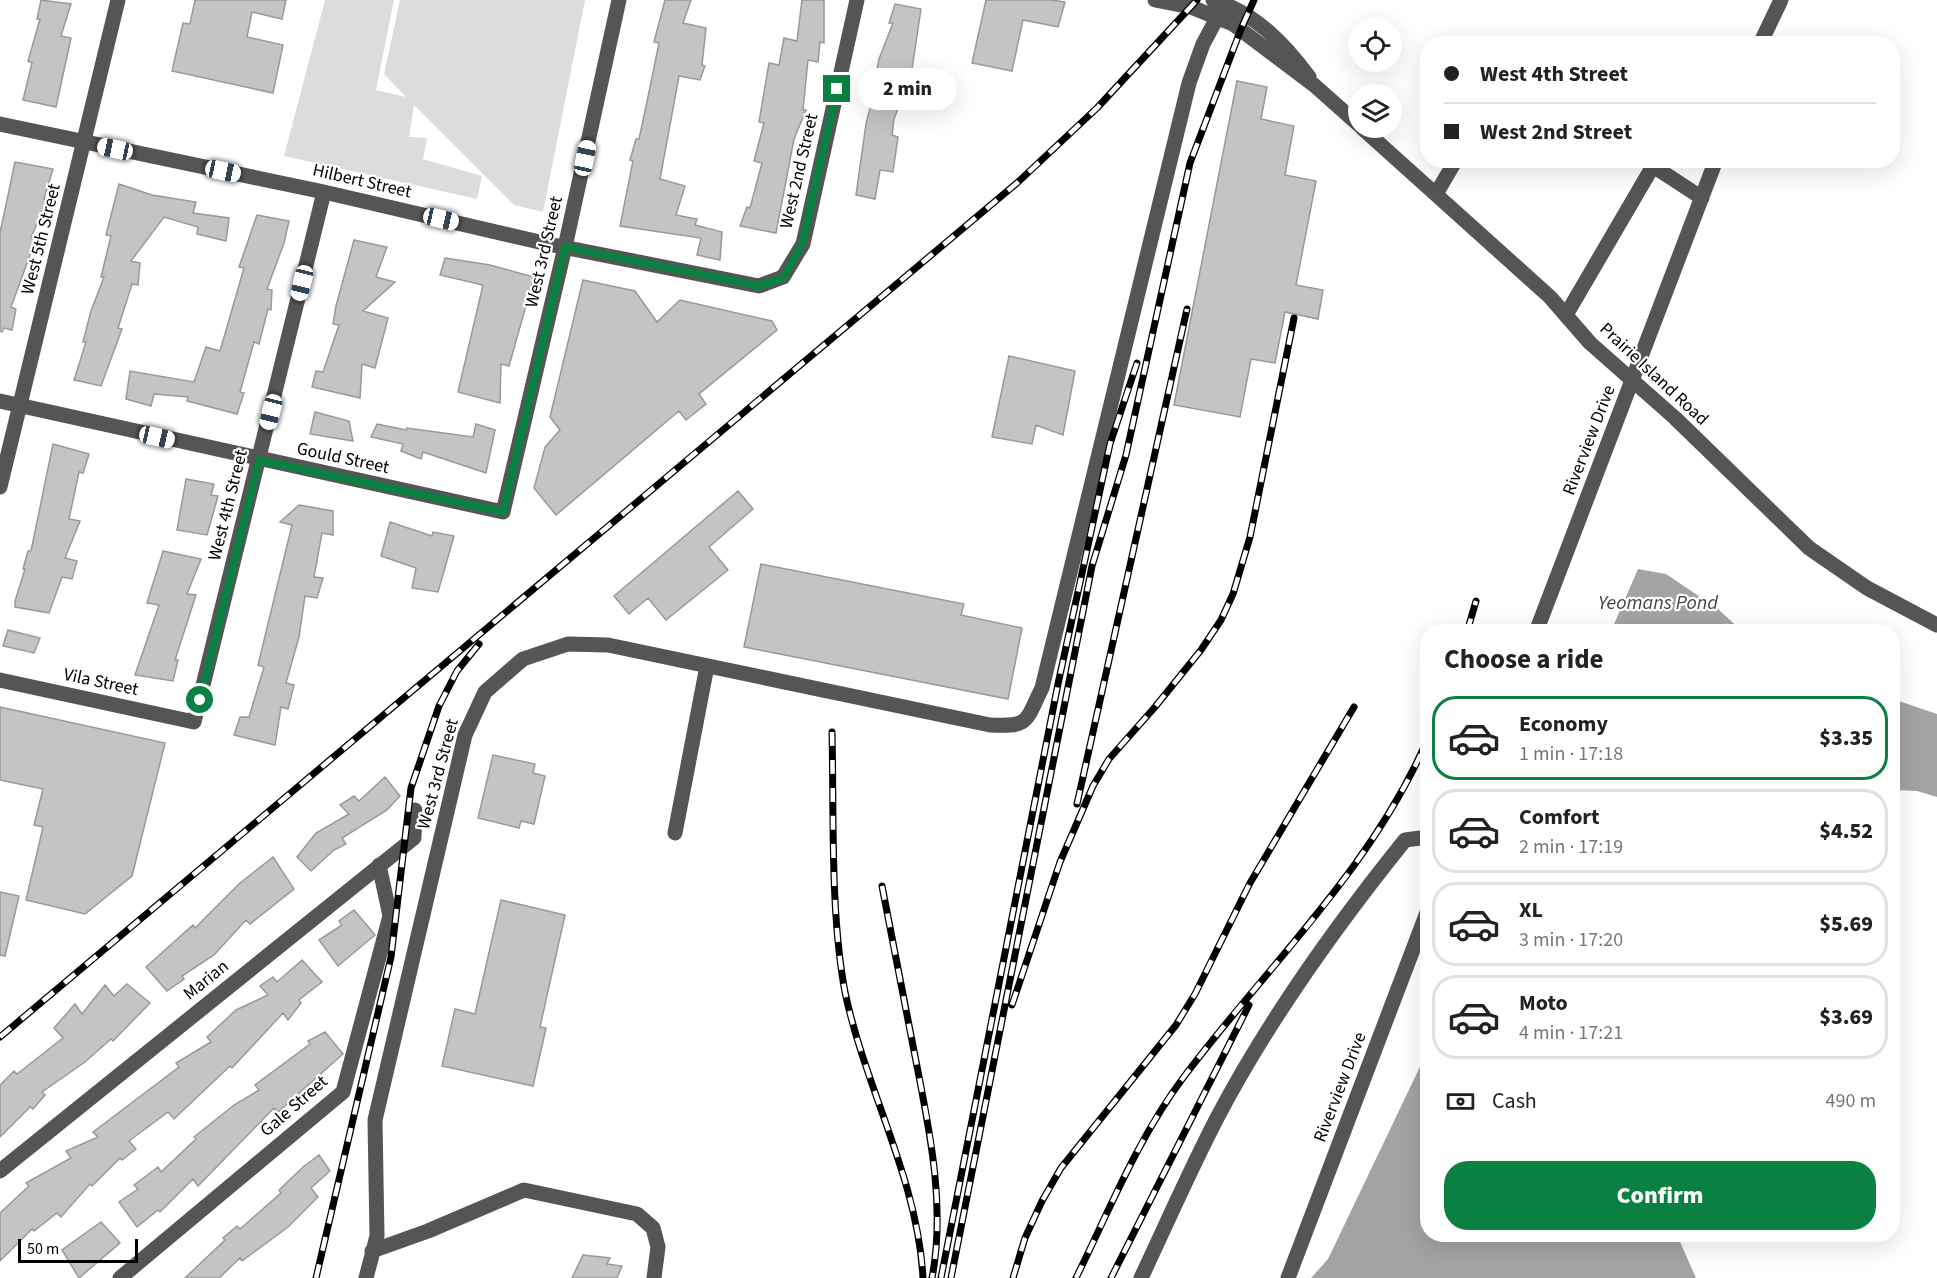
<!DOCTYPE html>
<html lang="en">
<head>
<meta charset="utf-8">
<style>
	:root { --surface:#fff; --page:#f2f2f2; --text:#222; --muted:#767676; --line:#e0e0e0; --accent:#0b8043 }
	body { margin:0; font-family:"Source Sans 3",sans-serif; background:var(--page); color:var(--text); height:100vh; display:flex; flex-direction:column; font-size:22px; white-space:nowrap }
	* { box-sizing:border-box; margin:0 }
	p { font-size:20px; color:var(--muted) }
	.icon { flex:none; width:33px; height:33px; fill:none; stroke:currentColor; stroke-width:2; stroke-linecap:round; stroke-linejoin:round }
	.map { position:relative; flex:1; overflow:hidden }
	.side { position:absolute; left:1420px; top:624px; width:480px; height:618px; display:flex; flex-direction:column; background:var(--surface); border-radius:24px; box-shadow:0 6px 24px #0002 }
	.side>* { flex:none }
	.top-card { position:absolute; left:1420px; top:36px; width:480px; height:132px; border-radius:24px; box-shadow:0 6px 24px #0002; display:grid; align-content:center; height:132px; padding:0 24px; background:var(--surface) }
	.buttons { position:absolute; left:1348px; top:18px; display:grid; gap:12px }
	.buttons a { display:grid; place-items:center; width:54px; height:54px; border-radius:50%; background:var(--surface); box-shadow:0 6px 24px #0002; font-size:30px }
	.scale { position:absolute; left:18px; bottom:15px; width:120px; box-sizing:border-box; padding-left:6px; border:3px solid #000; border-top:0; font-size:16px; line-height:21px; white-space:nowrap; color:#000; -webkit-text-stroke:4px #fff; paint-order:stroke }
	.end { position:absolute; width:27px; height:27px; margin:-14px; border:8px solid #0b8043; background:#fff; box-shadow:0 0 0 3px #fff }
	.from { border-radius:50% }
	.bubble { position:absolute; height:42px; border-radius:21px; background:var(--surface); box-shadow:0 6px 24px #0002; font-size:20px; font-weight:800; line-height:42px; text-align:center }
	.car { position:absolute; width:18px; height:36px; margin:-18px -9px; border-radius:8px; box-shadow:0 0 4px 2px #0007; background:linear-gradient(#fff 24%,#345 0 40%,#fff 0 76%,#345 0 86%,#fff 0) }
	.top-card b { display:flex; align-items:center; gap:21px; height:57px; font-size:22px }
	.top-card b+b { border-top:2px solid var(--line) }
	.top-card i { width:15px; height:15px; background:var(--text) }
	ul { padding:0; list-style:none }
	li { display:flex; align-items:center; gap:18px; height:84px; margin:0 12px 9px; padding:0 12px; border:3px solid var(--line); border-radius:24px }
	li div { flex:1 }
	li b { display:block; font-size:22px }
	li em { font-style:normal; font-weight:800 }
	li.active { border-color:var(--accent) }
	li>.icon { width:54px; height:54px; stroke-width:1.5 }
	h2 { padding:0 24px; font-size:27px; line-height:72px }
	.pay { display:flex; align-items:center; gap:15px; height:66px; padding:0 24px; font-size:22px }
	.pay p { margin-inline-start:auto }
	.cta { display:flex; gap:12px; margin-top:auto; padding:12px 24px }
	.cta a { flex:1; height:69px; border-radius:24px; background:var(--accent); color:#fff; font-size:24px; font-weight:800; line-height:69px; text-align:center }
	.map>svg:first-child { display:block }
</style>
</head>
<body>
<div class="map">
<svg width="1937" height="1278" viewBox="0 0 1937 1278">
	<rect width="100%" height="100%" fill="#fff"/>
	<path fill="#dcdcdc" d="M325,0H394L376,90L406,97L384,74L400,0H585L543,212L514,205L414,105L409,137L427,138L423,159L482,176L477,199L284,156Z"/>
	<path fill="#a3a3a3" d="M1638,569L1666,574L1718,609L1742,631H1611Z
		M1893,699L1937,714V797L1917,791L1893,790Z
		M1428,1050V1234L1677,1235L1696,1278H1311L1328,1259Z"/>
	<path fill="#c4c4c4" stroke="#999" stroke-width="1.5" d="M41,0L71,4L61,36L71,38L56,107L23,100L32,63L28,61L40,19H37Z
		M195,0H286L282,19L252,12L247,37L283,45L273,93L172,71L183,23L190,24Z
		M665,0H691L683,23L706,28L702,65L705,66L700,80L679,76L660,179L685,186L676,215L697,219L695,225L722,232L720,260L697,255L701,238L620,226L633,161L630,160L636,139H639L648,97L659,43L654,42Z
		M802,0H824V43L820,42L818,62L808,60L803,110H806L794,139L776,233L740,226L747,207L750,208L762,163L754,161L764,123L759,122L769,63L779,65L784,38L797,41Z
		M986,0H1052L1065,2L1058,27L1023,20L1012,71L972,63Z
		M895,4L921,9L909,89L906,88L894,119L892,135L898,137L893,172L880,170L875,199L856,195L866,124L872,100L887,102L890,78L876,74L879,59L893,23H889Z
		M1237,81L1267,87L1261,119L1294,126L1285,175L1316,181L1296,285L1323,290L1318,319L1285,312L1275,363L1251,359L1240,417L1174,405Z
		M15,162L53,169L44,199L47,200L31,238L36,239L11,307L16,309L12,330L4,328L2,332L0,331V233Z
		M119,184L152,195L196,202L193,213L229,218L226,241L197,234L198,227L164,217L131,261L140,263L138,285L132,284L118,328L122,329L101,386L74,380L86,342H83L91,311L104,277H101L111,236L106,235Z
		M257,215L289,221L284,243L267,289L272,290L271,310L268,309L259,344L254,342L240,392L244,393L237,414L187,401L188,397L154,394L151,406L126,399L130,371L194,382L206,347L220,351L244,268L239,267Z
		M354,240L387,247L376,277L395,282L363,311L388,318L375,368L362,364L360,398L312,387L316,371L323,372L339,325L333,324L336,306Z
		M445,258L490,265L534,277L509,366L501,364L500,403L458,392L483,285L440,275Z
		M583,280L635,291L657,322L680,300L772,321L777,330L699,394L706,404L686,420L679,411L556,515L534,488L545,447L560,430L550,417Z
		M1009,356L1075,371L1063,435L1036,425L1032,444L992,437Z
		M315,412L349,421L353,441L310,434Z
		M377,424L406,430L407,428L473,437L476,424L495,430L486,473L423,452L421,459L401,451L403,444L371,437Z
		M53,444L89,454L83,473L79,472L69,519L80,521L65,558L77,561L72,579L62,577L49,613L15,607V601L25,569H23L28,551H31Z
		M186,479L214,484L211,495L218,496L207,535L177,530Z
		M738,491L753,509L709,547L728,570L666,620L648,598L629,614L614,596Z
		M299,505L333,511V535L322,533L314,577L323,578L317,598L305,596L299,637L286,683L294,685L288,709L281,707L275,745L234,735L240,717H249L264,667L258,665L292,525L280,522Z
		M390,522L432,536L433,532L454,536L438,592L412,588L416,568L381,556Z
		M163,551L201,559L187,594L196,595L175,660H178L173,681L135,675L159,605L147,603Z
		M761,564L964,604L961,615L1022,628L1008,699L744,647Z
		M8,630L40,638L34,653L3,646Z
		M0,707L165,743L132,876L85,914L26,900L43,827L34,825L43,789L0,780Z
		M493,755L535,764L533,773L545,776L534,824L521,821L519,828L478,818Z
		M385,777L400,796L387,810L342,838L346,844L334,850L311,871L297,857L316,833L349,814L340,805L354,796L359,801Z
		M273,857L294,889L250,924L246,920L214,955L182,976L184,979L167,991L146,967L193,925L195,928L240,883Z
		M0,892L19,896L5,956L0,955Z
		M501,900L565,915L540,1027L546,1028L533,1086L442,1066L455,1009L475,1014Z
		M354,910L375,935L338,966L319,940L342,925L339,921Z
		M302,960L322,982L299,1000L301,1003L288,1020L283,1013L232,1068L230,1066L174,1119L168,1112L129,1141L136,1149L122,1160L120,1158L92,1186L90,1184L61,1217L57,1213L34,1231L32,1229L0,1261V1213L29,1186L26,1183L71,1158L66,1151L98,1137L93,1132L179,1067L176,1063L211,1042L207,1037L236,1010L268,995L260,986L273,977L277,982Z
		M127,984L150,1003L113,1041L111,1039L85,1062L42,1092L45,1095L33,1109L30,1107L0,1137V1085L14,1071L17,1074L63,1038L54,1028L75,1004L82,1014L105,985L114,996Z
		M325,1032L343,1054L278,1112L274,1108L198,1186L193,1179L160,1212L158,1210L137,1227L119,1202L138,1189L134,1185L158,1167L161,1172L196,1139L194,1137L234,1105L259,1090L255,1085L310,1044L308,1041Z
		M319,1155L330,1171L311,1188L318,1197L288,1227L242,1261L240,1258L219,1278H185L225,1240L223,1238L237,1226L240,1229L281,1193L279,1190L303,1167Z
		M101,1222L120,1243L79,1278L62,1250Z
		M583,1255L610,1258L607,1264L622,1266L617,1278H572Z"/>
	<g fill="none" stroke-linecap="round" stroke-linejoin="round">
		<path stroke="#555" stroke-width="15" d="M1155,0L1191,7L1233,24L1314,85L1359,125
			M1213,0C1255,13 1284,43 1309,77
			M1760,44L1781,0
			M0,124L324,192L548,244L759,286L783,277L803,244L857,0
			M1362,128L1550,297L1590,343L1675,418L1809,548L1867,588L1937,625
			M1644,160L1702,198
			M1436,194L1456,160
			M1566,315L1653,166
			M0,401L503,512L565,247L619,0
			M0,487L118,0
			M1536,632L1716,160
			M0,680L194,722L324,192
			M675,833L707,666
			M0,1171L414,838L415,810
			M372,1251L428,1231L524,1190L637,1214L653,1228L658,1247L654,1278
			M120,1278L343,1092L390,916L379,865
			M366,1278L377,1236L375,1120L465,735L485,692L523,659L568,644L608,645L990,725C1030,727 1025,722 1042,688L1189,83L1203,44L1225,3
			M1141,1278C1166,1225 1190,1170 1217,1118C1269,1019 1335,927 1405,840L1428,837
			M1288,1278L1428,910"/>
		<defs>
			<path id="rail" d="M1467,632L1476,601
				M832,732C834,814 830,912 845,992C865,1088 918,1179 923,1278
				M1077,804L1187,309
				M882,886C893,943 904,1000 915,1056C929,1128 946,1205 932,1278
				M1012,1005L1060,862L1093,786L1109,759L1155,707L1201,650L1221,620L1233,594L1250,537L1294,318
				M0,1037L1017,183L1097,108L1197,0
				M316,1278L391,957L411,788L439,706L457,671L479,644
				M941,1278L1058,684L1110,444L1137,363
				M951,1278L1092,566L1126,455L1190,163L1241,29L1254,0
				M1013,1278L1025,1238L1042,1201L1061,1168L1176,1025L1195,994L1250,883L1354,707
				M1076,1278C1109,1211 1138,1138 1183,1078C1267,966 1372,869 1428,738
				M1111,1278L1249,1005"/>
		</defs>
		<use href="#rail" stroke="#000" stroke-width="7"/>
		<use href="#rail" stroke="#fff" stroke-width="4.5" stroke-dasharray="14" stroke-linecap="butt"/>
	</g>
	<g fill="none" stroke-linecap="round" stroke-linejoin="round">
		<path stroke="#0b8043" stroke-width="8" d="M200,700L259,460L503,512L565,247L759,286L783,278L802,244L837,89"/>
	</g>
	<g text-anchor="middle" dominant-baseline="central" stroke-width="4.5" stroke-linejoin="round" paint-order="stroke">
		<g font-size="18" fill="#000" stroke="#fff">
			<text transform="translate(799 171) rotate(-77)">West 2nd Street</text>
			<text transform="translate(362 181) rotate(13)">Hilbert Street</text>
			<text transform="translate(41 239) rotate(-76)">West 5th Street</text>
			<text transform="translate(544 252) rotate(-77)">West 3rd Street</text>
			<text transform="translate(1654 374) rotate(43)">Prairie Island Road</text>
			<text transform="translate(1589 440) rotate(-69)">Riverview Drive</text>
			<text transform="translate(343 458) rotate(12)">Gould Street</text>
			<text transform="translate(228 505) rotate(-76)">West 4th Street</text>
			<text transform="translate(101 682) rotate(12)">Vila Street</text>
			<text transform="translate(438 774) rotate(-75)">West 3rd Street</text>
			<text transform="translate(206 980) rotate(-39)">Marian</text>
			<text transform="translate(1340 1087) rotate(-69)">Riverview Drive</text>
			<text transform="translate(294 1106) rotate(-41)">Gale Street</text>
		</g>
		<g font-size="20" font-style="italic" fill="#444" stroke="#fff">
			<text x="1658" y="603">Yeomans Pond</text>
		</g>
	</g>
</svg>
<div class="buttons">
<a><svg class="icon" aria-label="locate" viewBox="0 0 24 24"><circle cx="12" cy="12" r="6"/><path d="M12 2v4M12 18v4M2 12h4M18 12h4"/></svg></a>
<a><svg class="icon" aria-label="layers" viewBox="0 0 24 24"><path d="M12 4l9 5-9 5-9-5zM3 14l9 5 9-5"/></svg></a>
</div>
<div class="scale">50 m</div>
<i class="end from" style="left:200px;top:700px"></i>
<i class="end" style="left:837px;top:89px"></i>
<div class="bubble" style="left:858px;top:68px;width:99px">2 min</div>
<i class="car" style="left:115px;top:149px;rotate:282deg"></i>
<i class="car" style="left:585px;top:158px;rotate:12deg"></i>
<i class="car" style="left:223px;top:171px;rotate:102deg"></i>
<i class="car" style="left:441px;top:219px;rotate:103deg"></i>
<i class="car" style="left:302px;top:283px;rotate:194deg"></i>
<i class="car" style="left:271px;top:412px;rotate:194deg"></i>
<i class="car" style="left:157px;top:437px;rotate:103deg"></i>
<div class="top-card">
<b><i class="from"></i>West 4th Street</b>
<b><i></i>West 2nd Street</b>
</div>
<section class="side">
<h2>Choose a ride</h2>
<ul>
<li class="active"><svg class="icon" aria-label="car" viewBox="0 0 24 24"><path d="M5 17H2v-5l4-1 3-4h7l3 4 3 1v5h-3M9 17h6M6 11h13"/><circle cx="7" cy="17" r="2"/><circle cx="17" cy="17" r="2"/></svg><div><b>Economy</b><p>1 min · 17:18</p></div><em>$3.35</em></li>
<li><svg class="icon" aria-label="car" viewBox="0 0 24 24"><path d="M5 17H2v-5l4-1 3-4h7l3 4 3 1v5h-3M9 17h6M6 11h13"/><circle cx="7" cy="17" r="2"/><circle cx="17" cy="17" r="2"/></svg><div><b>Comfort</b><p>2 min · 17:19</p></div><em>$4.52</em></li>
<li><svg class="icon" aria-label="car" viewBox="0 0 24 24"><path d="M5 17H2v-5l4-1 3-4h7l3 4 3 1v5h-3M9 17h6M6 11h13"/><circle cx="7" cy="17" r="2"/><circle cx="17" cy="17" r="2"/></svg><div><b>XL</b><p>3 min · 17:20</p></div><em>$5.69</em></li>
<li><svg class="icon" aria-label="car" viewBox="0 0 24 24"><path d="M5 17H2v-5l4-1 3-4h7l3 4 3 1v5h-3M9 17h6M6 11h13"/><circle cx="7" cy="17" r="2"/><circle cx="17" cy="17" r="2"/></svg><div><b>Moto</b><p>4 min · 17:21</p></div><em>$3.69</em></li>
</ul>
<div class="pay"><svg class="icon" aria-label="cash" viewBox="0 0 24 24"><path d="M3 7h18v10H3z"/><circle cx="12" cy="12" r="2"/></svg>Cash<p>490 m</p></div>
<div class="cta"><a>Confirm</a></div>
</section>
</div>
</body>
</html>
